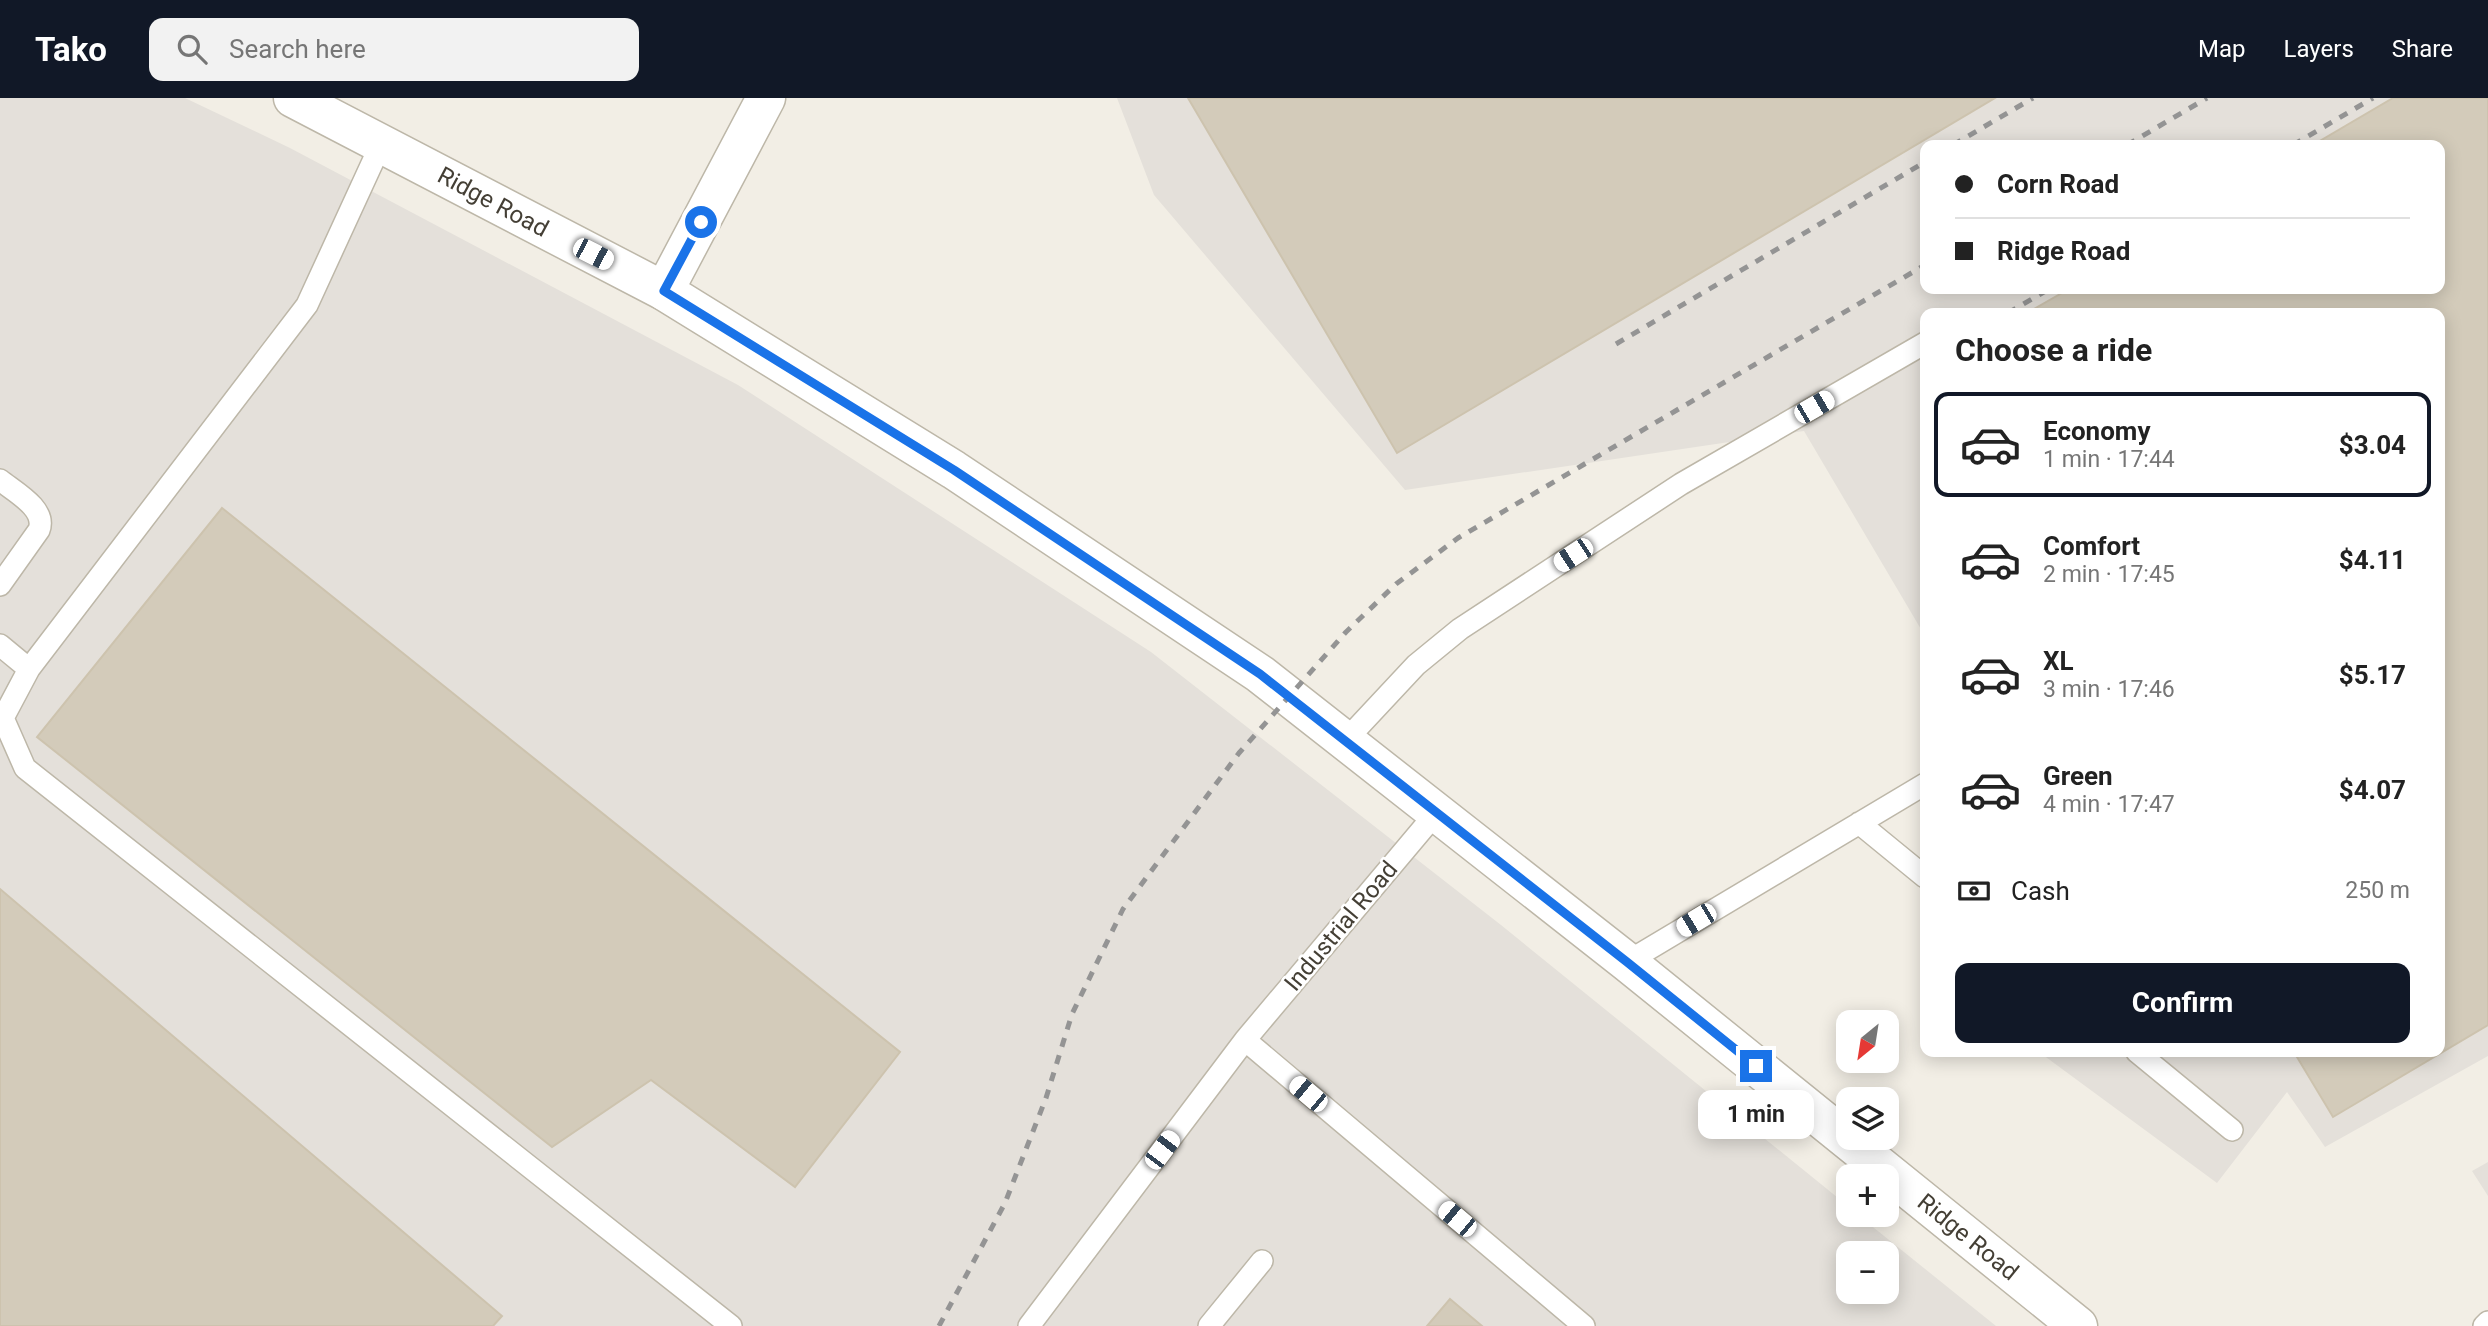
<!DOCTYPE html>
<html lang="en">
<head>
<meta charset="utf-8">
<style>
	:root { --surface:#fff; --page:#f2f2f2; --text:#222; --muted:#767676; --line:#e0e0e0; --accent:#111827 }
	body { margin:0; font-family:Roboto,sans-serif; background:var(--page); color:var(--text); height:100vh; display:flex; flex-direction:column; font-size:26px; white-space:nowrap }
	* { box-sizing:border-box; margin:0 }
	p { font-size:23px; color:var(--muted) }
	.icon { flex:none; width:38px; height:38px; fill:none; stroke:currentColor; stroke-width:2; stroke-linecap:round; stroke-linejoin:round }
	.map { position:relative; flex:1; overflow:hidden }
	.sheet { position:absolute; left:1920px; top:210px; width:525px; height:749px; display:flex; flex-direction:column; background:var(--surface); border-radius:14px; box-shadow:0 4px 18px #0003 }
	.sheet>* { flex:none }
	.top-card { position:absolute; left:1920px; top:42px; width:525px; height:154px; border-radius:14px; box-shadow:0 4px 18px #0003; display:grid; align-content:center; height:154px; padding:0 35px; background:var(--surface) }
	.needle { width:46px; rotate:210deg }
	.tools { position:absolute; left:1836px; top:912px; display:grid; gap:14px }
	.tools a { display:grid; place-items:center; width:63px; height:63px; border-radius:14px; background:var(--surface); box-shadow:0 4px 18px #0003; font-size:35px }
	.end { position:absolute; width:32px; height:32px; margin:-16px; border:9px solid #1a73e8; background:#fff; box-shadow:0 0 0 4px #fff }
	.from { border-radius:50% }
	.bubble { position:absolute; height:49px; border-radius:14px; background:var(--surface); box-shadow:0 4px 18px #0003; font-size:23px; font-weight:700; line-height:49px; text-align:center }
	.car { position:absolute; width:21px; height:42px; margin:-21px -10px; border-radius:9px; box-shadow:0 0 5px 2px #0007; background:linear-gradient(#fff 24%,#345 0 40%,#fff 0 76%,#345 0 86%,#fff 0) }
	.top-card b { display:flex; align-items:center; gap:24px; height:66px; font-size:26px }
	.top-card b+b { border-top:2px solid var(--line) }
	.top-card i { width:18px; height:18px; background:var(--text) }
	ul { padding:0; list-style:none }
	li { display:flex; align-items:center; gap:21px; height:105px; margin:0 14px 10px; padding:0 21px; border:4px solid transparent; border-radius:14px }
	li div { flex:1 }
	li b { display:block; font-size:26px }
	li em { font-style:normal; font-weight:700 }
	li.selected { border-color:var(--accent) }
	li>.icon { width:63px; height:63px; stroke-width:1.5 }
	h2 { padding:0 35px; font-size:32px; line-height:84px }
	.pay { display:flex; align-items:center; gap:18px; height:77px; padding:0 35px; font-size:26px }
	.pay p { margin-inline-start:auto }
	.cta { display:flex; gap:14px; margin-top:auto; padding:14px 35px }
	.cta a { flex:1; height:80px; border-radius:14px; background:var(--accent); color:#fff; font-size:28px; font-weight:700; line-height:80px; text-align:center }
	header { display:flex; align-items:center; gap:42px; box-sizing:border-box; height:98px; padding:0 35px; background:var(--accent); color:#fff }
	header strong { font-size:33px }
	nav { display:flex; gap:38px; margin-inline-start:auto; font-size:24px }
	.search { width:490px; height:63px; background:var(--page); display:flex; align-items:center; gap:18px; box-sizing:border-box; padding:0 24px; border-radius:14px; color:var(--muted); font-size:26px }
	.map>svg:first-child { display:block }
</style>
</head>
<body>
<header>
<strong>Tako</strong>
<div class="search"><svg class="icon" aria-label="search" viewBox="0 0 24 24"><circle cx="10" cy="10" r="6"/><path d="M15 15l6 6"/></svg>Search here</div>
<nav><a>Map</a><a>Layers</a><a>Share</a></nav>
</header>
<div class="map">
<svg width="2488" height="1228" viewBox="0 0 2488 1228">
	<rect width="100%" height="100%" fill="#f2eee5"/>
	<path fill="#e4e0da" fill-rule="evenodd" d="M0,0H185L290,50L738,287L1151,554L1501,827L1848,1108V1116L1858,1117L1996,1228H0ZM1848,1155H1886V1194H1848Z
		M1117,0H2488V958L2325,1049L2287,994L2217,1085L2039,954H2440V215H1925V538L1804,333L1405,392L1154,97ZM1925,47H2440V191H1925Z
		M2488,1064V1098L2472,1073Z"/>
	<path fill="#d3cbba" stroke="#cdc3ae" stroke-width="2" d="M1188,0H1995L1397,355Z
		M2393,0H2488V927L2333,1019L2294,954H2440V215H2027L2069,191H2440V47H2313Z
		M222,410L900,954L795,1089L651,982L552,1049L37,639Z
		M0,791L502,1218L493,1228H0Z
		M1450,1201L1482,1228H1427Z"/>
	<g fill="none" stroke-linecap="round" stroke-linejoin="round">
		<defs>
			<path id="service" d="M381,46L307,207L29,571L3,620L25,670L731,1228
				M0,382C15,394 47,411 39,432L0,487
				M0,547L29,571
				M1345,643L1416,567L1460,531L1681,386L1925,245
				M1859,725L1925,779
				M1627,864L1925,686
				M1245,942L1584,1228
				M2137,954L2232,1032
				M1029,1228L1245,942L1436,715
				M1209,1228L1262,1163
				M2484,1228L2488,1224"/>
			<path id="minor" d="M664,193L766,0"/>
			<path id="tertiary" d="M293,0L664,193L954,372L1260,576L1627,864L2078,1228"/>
		</defs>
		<use href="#service" stroke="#bdb7a8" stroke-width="24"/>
		<use href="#minor" stroke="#bdb7a8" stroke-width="41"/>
		<use href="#tertiary" stroke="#bdb7a8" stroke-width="41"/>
		<use href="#service" stroke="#fff" stroke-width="21"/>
		<use href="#minor" stroke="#fff" stroke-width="38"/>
		<use href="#tertiary" stroke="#fff" stroke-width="38"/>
		<path stroke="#949494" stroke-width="5" stroke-dasharray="9 9" stroke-linecap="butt" d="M1953,47L2033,0
			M2127,47L2207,0
			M2293,47L2373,0
			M2008,215L2049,191
			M1616,246L1925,64
			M939,1228L1005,1105L1046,1000L1072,916L1123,811L1239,655L1346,534L1396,486L1458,440L1925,167"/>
	</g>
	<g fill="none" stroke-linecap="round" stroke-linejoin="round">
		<path stroke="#1a73e8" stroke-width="9" d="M701,124L664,193L954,372L1260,576L1627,864L1756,968"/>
	</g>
	<g text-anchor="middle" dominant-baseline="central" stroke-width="5" stroke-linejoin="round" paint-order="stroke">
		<g font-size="24" fill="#443f35" stroke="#fff">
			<text transform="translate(493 104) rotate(28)">Ridge Road</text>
			<text transform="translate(1341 828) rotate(-50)">Industrial Road</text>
			<text transform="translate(1968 1139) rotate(39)">Ridge Road</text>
		</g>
	</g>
</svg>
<div class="tools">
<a><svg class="needle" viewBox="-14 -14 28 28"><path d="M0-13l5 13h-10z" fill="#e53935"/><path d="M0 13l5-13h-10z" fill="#767676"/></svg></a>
<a><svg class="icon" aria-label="layers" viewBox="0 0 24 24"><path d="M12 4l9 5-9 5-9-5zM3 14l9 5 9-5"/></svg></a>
<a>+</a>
<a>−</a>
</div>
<i class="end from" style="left:701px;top:124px"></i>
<i class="end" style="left:1756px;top:968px"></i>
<div class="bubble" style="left:1698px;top:992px;width:116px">1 min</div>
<i class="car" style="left:593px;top:156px;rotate:117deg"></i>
<i class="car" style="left:1814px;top:309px;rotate:60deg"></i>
<i class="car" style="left:1573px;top:457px;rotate:237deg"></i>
<i class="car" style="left:1696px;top:822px;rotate:239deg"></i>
<i class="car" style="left:1308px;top:996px;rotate:310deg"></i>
<i class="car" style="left:1162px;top:1052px;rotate:37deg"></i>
<i class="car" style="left:1457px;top:1121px;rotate:310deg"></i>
<div class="top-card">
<b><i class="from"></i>Corn Road</b>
<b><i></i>Ridge Road</b>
</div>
<section class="sheet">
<h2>Choose a ride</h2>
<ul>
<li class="selected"><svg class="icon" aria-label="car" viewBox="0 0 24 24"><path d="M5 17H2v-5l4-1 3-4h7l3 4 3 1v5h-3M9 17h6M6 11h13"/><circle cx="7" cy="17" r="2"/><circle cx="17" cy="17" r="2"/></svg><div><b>Economy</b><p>1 min · 17:44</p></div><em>$3.04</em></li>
<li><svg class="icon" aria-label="car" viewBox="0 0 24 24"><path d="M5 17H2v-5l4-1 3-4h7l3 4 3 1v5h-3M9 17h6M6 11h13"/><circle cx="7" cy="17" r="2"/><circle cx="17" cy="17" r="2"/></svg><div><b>Comfort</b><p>2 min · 17:45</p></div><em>$4.11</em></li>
<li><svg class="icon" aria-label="car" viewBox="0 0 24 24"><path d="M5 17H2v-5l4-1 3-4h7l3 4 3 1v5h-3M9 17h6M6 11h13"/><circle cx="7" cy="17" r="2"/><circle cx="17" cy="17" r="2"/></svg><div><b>XL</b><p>3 min · 17:46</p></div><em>$5.17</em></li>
<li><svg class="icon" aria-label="car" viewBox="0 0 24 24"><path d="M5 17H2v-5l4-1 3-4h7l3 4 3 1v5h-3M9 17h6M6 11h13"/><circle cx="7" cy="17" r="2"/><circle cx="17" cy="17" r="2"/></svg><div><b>Green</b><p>4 min · 17:47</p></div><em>$4.07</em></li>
</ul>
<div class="pay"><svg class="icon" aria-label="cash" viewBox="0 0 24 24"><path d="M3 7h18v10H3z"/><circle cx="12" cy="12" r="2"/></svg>Cash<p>250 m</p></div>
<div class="cta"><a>Confirm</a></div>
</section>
</div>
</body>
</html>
